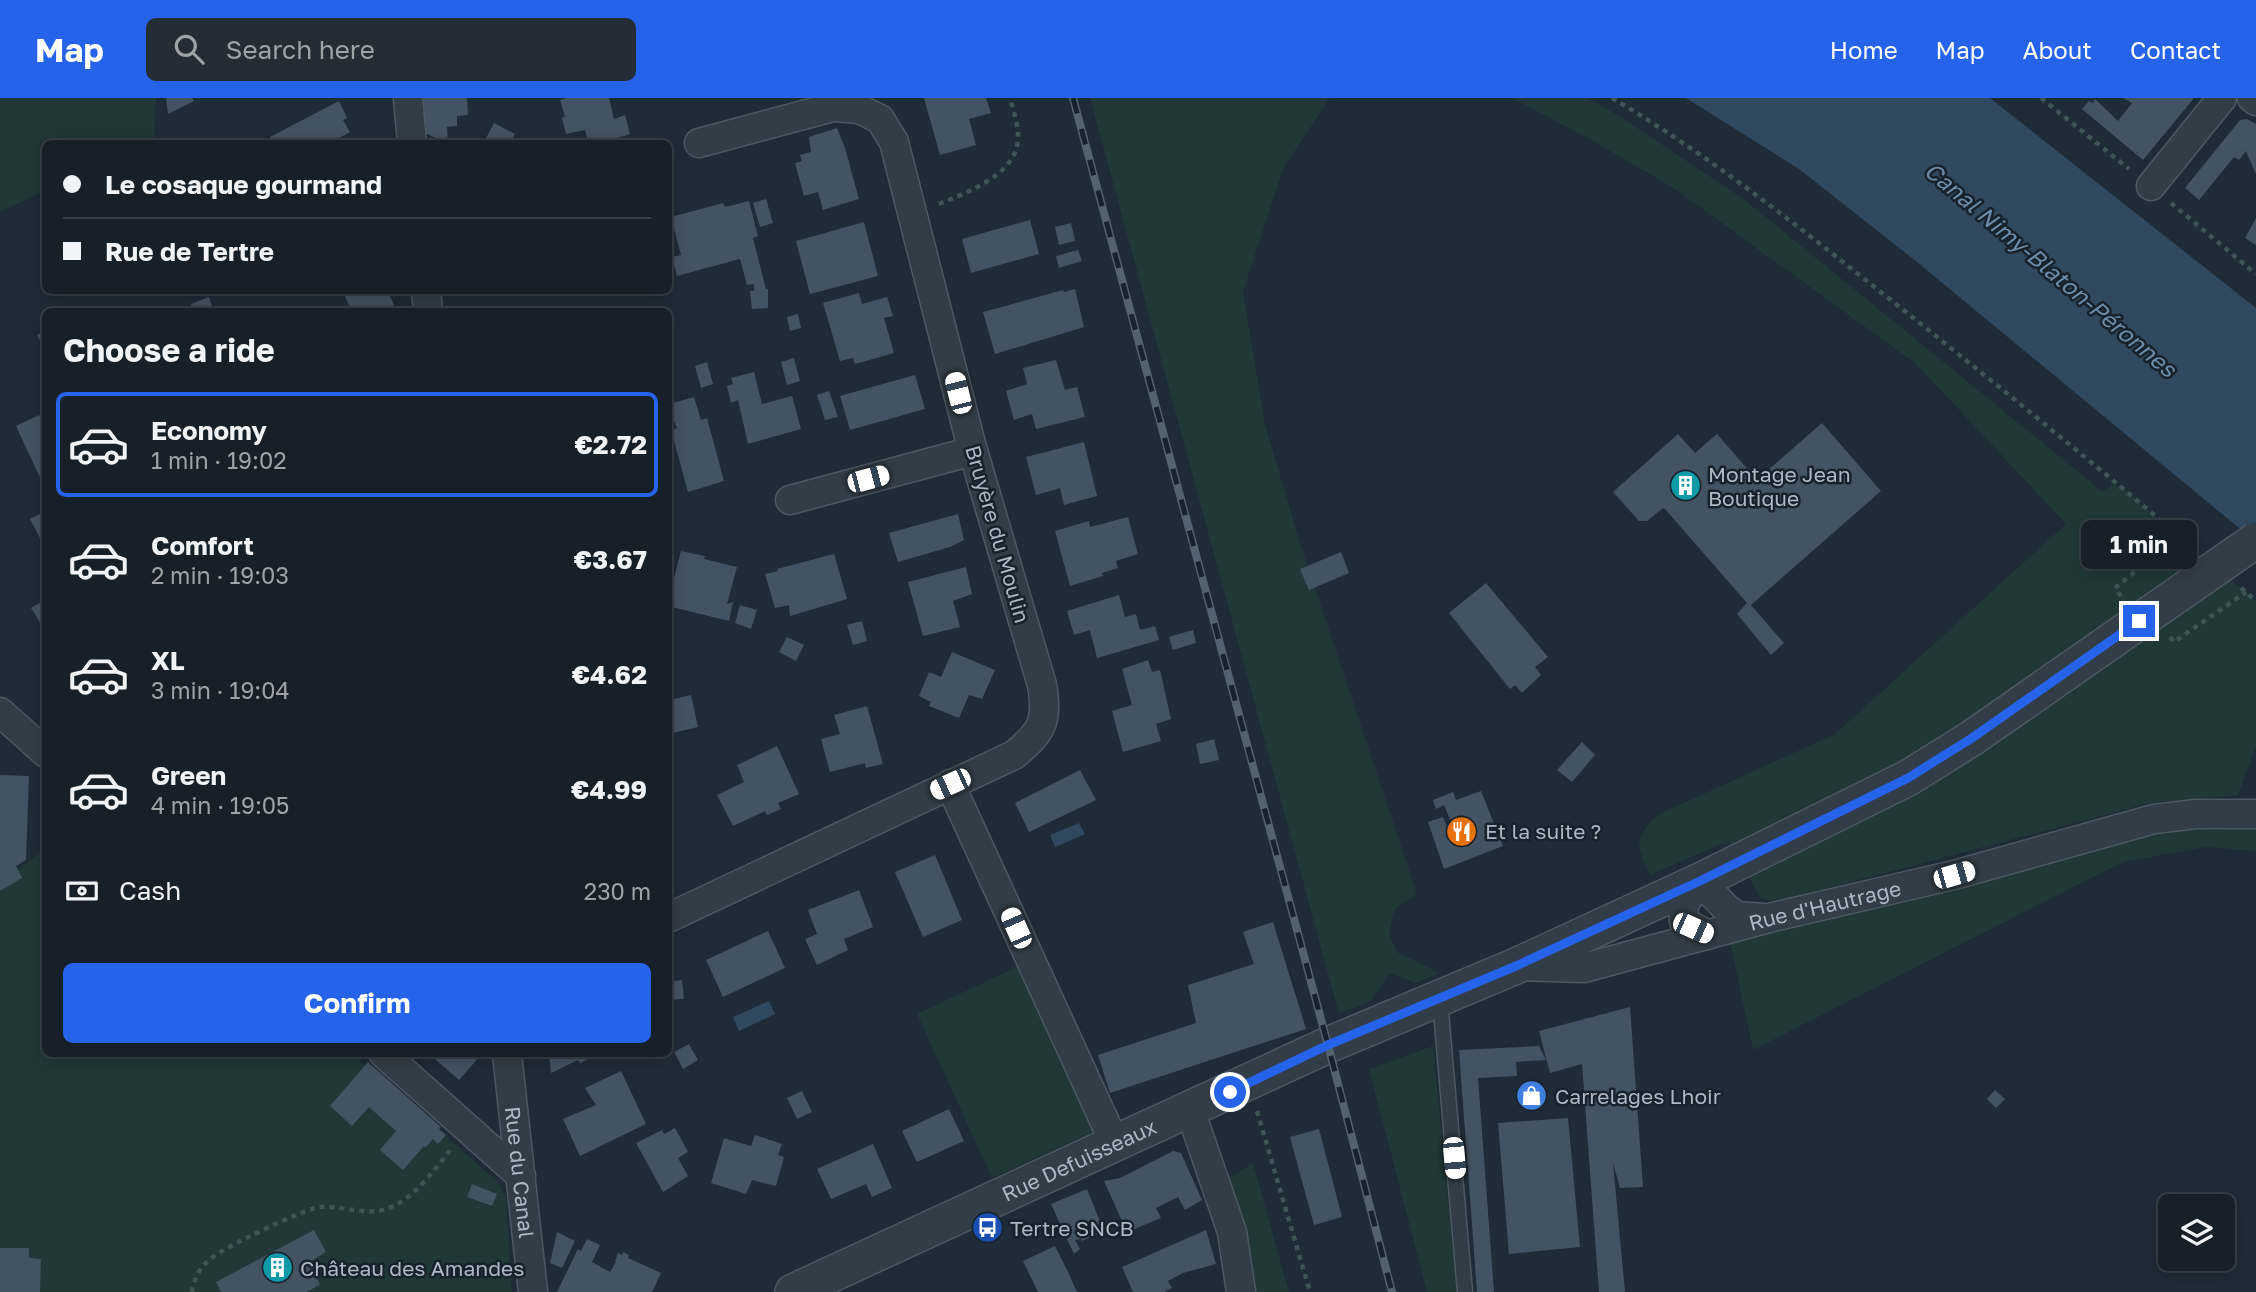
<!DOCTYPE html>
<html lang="en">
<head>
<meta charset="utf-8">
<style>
	:root { --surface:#172029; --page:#242d35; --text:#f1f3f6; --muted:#9ea3a8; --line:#363e46; --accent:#2563eb }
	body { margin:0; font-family:"Golos Text",sans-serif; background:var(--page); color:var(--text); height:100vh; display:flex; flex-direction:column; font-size:26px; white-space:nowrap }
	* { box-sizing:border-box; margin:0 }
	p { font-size:23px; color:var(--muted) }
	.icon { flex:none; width:38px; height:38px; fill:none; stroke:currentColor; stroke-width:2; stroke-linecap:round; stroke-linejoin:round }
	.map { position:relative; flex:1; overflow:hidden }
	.details { position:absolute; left:42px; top:210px; width:630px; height:749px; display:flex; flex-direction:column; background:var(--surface); border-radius:10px; box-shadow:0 4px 18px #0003,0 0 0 2px var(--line) }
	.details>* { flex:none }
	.banner { position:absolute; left:42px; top:42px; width:630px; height:154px; border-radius:10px; box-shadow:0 4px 18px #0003,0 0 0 2px var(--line); display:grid; align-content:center; height:154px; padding:0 21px; background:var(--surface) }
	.fabs { position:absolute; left:2158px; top:1096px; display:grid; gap:14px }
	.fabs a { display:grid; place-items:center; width:77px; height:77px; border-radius:10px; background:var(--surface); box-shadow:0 4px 18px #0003,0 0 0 2px var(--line); font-size:35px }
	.end { position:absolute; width:32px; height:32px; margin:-16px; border:9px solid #2563eb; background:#fff; box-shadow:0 0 0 4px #fff }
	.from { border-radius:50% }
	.bubble { position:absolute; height:49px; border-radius:10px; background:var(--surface); box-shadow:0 4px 18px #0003,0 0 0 2px var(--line); font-size:23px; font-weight:700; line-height:49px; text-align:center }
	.car { position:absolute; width:21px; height:42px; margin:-21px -10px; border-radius:9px; box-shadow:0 0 5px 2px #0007; background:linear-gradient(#fff 24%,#345 0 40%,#fff 0 76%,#345 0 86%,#fff 0) }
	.banner b { display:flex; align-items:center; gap:24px; height:66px; font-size:26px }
	.banner b+b { border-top:2px solid var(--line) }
	.banner i { width:18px; height:18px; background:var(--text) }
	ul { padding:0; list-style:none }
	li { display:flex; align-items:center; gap:21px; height:105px; margin:0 14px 10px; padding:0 7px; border:4px solid transparent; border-radius:10px }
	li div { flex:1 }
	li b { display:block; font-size:26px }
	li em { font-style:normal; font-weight:700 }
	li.selected { border-color:var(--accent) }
	li>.icon { width:63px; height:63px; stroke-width:1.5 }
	h2 { padding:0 21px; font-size:32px; line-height:84px }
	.pay { display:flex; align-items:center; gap:18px; height:77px; padding:0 21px; font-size:26px }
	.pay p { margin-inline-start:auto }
	.cta { display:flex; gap:14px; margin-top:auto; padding:14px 21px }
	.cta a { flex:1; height:80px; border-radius:10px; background:var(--accent); color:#fff; font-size:28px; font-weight:700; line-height:80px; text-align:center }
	header { display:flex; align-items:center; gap:42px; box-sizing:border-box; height:98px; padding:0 35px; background:var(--accent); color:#fff }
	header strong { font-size:33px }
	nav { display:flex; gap:38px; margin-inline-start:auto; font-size:24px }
	.search { width:490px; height:63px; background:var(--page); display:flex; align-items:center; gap:18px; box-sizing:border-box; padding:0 24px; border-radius:10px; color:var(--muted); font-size:26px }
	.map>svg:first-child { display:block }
</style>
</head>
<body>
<header>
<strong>Map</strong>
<div class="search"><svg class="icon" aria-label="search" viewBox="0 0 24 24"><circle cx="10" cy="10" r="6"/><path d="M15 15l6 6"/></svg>Search here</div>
<nav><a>Home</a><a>Map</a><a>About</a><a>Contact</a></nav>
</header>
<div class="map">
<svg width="2256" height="1194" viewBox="0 0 2256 1194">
	<rect width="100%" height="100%" fill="#1f2b37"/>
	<path fill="#213738" d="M0,0H156L154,39L149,45L46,46L45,93L2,113L0,112Z
		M1090,0H1330L1283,71L1243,194L1265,326L1299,442L1417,796L1394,812L1389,836L1397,854L1440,875L1416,885L1390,875L1371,903L1339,916Z
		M1512,0H1588L1621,19L1745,102L2103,394L2115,384L2256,503V649L2238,697L2150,705L1779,803L1761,801L1728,743L1650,777C1636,746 1633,743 1657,717L1835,636L2066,426L1916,266L1675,91L1593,43Z
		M2256,716V753L2206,749L2123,764L1753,952L1730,844L2174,730L2227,732L2229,717Z
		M45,750L46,956H352L497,1083L506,1099L512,1194H0V791H6V771L18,772Z
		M1025,865L1099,1031L992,1080L917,916Z
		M1433,948L1457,1194H1427L1369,971Z
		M1253,1065L1289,1194H1255L1253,1163L1229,1080Z"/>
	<path fill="#31495f" d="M1686,0H1990L2256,210V444L1917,164L1799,71Z
		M1079,725L1085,736L1055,749L1050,737Z
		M769,903L775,916L739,933L733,919Z"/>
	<path fill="#445361" d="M166,0H192L194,3L168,16Z
		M419,0H467L468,17L457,18V28L447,29L448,46L425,35Z
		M566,0H609L614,21L625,17L630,36L599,46H589L585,32L566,36L562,20L565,19L560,2Z
		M924,0H986L991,15L969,21L976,47L940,57Z
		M2123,0H2194L2143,62L2082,11L2089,3L2093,5L2095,1L2118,23L2132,5Z
		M339,3L347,20L343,22L350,34L328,46H273L270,39Z
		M2247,21L2256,26V76L2246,53L2239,62L2234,59L2199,102L2185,90L2240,22Z
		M494,25L515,36L509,46H483Z
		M837,30L845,50L859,101L823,112L818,94L804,98L795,65L802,63L800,57L811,54L809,39Z
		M766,101L773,125L760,129L753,105Z
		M749,103L758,138L753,140L766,191H768V210L752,211L750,193H754V186L747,187L740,161L677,178L672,159L681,157L671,119L723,105L725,109Z
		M2256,120V147L2245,140Z
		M1030,122L1039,156L971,175L962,141Z
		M864,124L878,178L810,196L796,143Z
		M1071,125L1075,143L1059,147L1055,129Z
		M1078,152L1082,163L1059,170L1056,158Z
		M1075,191L1084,229L995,256L983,214L1063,192L1064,194Z
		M342,192H387L394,207L380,214H352Z
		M859,195L862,206L887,199L893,218L884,220L894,255L855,266L853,260L840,263L823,205Z
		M209,199L214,214H194L191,206Z
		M798,216L801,230L790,233L787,219Z
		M46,233V255L37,237Z
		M794,260L800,283L787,287L781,264Z
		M1056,262L1065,292L1077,289L1085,319L1036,331L1032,316L1014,322L1006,293L1027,286L1023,270Z
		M707,264L713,286L701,290L695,268Z
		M754,274L762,306L792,298L801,331L748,346L738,302L731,305L727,288L733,286L731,280Z
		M915,277L925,311L850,332L840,298Z
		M829,293L838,319L825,322L817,297Z
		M694,299L701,322L707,320L724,383L688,394L671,332L677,330L674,323L668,324V315H671L669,306Z
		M39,317L46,328V382L42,384L16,328Z
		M1822,325L1881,393L1751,507L1784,545L1771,557L1737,516L1747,505L1665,411L1663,410L1647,423H1639L1613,394L1678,336L1695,355L1717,336L1757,382Z
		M1084,344L1097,398L1064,407L1060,390L1036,397L1026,359Z
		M46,413V440L41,442L30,421Z
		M958,416L964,442L950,449L898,464L889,435Z
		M1128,419L1138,456L1116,463L1118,470L1102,475L1103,478L1070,488L1055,433L1089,423L1090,429Z
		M681,453L705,458L704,461L737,469L727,506L733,504L729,523L668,508V487L672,488Z
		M1341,454L1349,475L1309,492L1300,471Z
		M834,456L847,501L790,518L789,507L775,510L765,476L778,473L777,471Z
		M966,469L972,496L953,503L960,529L923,538L908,484Z
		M1486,485L1548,559L1535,569L1541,577L1522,595L1515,587L1510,591L1449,515Z
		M1119,497L1125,519L1136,516L1140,532L1155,528L1159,542L1097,560L1090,532L1074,537L1067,513Z
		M46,501V534L31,510Z
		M740,507L757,512L751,531L735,525Z
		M862,523L867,543L853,547L847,527Z
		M1193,532L1196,545L1173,552L1169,539Z
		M787,539L804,547L796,563L779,554Z
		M952,554L995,572L982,601L969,597L959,620L929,608L931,604L919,598L929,574L941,579Z
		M1148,562L1152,574L1160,572L1171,621L1156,626L1161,643L1123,654L1112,613L1132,607L1122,571Z
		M691,597L698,629L668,636L670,602Z
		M867,608L883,666L866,670L865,665L830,674L821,641L840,636L834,617Z
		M1214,641L1219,662L1200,666L1196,646Z
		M1582,644L1595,657L1572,684L1557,672Z
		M777,648L799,696L778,705L781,711L767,717L765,713L733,728L717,697L744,684L737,667Z
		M1080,672L1096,702L1029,734L1015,705Z
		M0,677L29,678L26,762L16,768L22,780L0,793Z
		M1481,693L1503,748L1444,771L1428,724L1443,719L1447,728L1452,726L1444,707L1436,711L1433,702L1453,694L1456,702Z
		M935,757L962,822L923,839L895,774Z
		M859,792L873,829L844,841L848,852L817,867L805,841L817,836L808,812Z
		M1273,824L1306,931L1110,995L1098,957L1196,925L1188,887L1254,866L1243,834Z
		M768,833L785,870L723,899L706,862Z
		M682,882L684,901L668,902V884Z
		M1630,909L1643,1089L1620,1090L1613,1065L1625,1194H1599L1582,966L1550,975L1539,933Z
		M689,946L698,962L683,971L674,954Z
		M1539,948L1546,962L1516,964L1517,978L1478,980L1494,1194H1477L1459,952Z
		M429,956H480L481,957L459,982Z
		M549,956H599L580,965L578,962L551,975Z
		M368,964L441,1029L439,1031L446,1037L438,1046L433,1041L425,1050L424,1048L403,1072L380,1052L396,1033L369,1009L352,1028L330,1008Z
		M621,973L646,1026L580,1058L563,1021L596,1007L585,990Z
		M1995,992L2005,1001L1996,1010L1987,1001Z
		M802,993L812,1014L797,1021L787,1000Z
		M949,1011L964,1043L917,1064L902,1033Z
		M1568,1020L1580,1149L1509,1156L1498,1025Z
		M675,1030L688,1054L678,1060L688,1078L663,1094L636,1045L662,1032L664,1036Z
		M1319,1031L1342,1119L1314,1127L1290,1039Z
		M755,1037L782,1046L778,1057L784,1059L776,1088L752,1082L746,1096L711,1085L724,1040L751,1048Z
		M873,1046L892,1090L872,1099L866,1086L831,1101L817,1071Z
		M1173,1053L1181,1055L1202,1102L1185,1112L1178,1099L1156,1110L1161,1120L1127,1134L1104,1083L1120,1080Z
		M472,1086L497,1096L492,1108L467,1099Z
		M1087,1091L1104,1133L1082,1143L1081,1141L1075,1142L1080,1151L1074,1156L1051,1106Z
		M314,1132L326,1154L310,1164L320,1187L306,1194H221L216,1184Z
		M1206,1132L1216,1166L1183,1175L1168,1183L1172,1190L1164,1194H1133L1122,1169Z
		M557,1134L575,1143L562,1170L550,1165Z
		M587,1141L600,1147L592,1164L610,1174L616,1164L615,1163L618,1155L622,1157L623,1154L629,1157L628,1160L661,1175L652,1194H557L578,1151L581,1153Z
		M1055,1148L1068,1174L1077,1194H1038L1023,1163Z
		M0,1150H29V1160L41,1161L40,1194H0Z"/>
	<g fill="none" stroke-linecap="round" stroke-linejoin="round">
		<defs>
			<path id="service" d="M1440,902L1465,1194"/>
			<g id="minor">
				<path d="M408,0L412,46"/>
				<path d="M2252,0L2256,3"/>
				<path d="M2151,88L2222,0"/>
				<path d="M426,192L428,214"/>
				<path d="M790,402L973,353"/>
				<path d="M0,614L46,655"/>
				<path d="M950,686L1115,1046"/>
				<path d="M668,820L1014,657C1042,634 1048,624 1042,587L971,346L894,44L880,21L859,11L833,9L699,45"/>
				<path d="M1708,837L1684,824L1683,808L1700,783L1727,811L1738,818L1763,820"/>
				<path id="s1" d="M1518,868L1584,870L1769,820L1954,777L2154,721L2196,716H2256"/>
				<path d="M384,956L521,1078"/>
				<path id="s2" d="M507,956L533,1194"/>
				<path d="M1190,1012L1232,1134L1241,1194"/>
			</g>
			<g id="tertiary">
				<path id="s3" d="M793,1194L1328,947L1516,868L1700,783L1908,680L1972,640L2154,513"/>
			</g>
		</defs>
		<use href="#service" stroke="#4d5862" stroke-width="17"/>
		<use href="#minor" stroke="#4d5862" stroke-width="31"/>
		<use href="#tertiary" stroke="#4d5862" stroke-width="38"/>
		<path stroke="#3e5455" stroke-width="4.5" stroke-dasharray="5 5" stroke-linecap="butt" d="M1612,0C1710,58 1798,128 1887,199C1990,281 2091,363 2191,448
			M2041,0L2129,71
			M2171,105L2256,176
			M939,106C968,94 1019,76 1018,38C1018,25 1013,12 1010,0
			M2241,490L2256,503
			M2121,498L2115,490L2179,438
			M2170,539L2174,544L2246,494
			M1257,1013L1310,1194
			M192,1194C194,1181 199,1171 209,1162C220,1151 306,1110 320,1109C342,1107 367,1119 389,1110C415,1100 434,1072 451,1051"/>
		<use href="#service" stroke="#323d47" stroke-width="14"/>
		<use href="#minor" stroke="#323d47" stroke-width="28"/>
		<use href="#tertiary" stroke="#323d47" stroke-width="35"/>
		<defs>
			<path id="rail" d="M1073,0L1328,947L1392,1194"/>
		</defs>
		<use href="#rail" stroke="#54616f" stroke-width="8"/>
		<use href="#rail" stroke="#18222c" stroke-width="5" stroke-dasharray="16" stroke-linecap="butt"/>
		<defs>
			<path id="tertiary-bridge" d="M2154,513L2256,442"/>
		</defs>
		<use href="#tertiary-bridge" stroke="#4d5862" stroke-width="38" stroke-linecap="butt"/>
		<use href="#tertiary-bridge" stroke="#323d47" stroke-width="35"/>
	</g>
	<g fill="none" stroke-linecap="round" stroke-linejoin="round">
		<path stroke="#2563eb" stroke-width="9" d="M1230,994L1328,947L1516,868L1700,783L1908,680L1972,640L2139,523"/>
	</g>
	<defs>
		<symbol id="building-disc" viewBox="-11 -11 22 22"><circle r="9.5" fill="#0f9aa8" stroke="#18222c"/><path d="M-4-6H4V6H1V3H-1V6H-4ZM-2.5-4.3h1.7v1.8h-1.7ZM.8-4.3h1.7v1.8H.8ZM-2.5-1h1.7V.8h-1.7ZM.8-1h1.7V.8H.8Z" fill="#fff"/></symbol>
		<symbol id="restaurant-disc" viewBox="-11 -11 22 22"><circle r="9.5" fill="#e8710a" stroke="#18222c"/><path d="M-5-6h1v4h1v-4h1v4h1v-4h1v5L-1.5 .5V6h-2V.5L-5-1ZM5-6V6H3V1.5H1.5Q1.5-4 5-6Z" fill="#fff"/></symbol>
		<symbol id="shop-disc" viewBox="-11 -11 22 22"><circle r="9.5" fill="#3f7fe0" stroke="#18222c"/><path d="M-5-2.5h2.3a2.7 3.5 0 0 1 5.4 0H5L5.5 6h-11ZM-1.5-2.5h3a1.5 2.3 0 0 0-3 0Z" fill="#fff"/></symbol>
		<symbol id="bus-disc" viewBox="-11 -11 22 22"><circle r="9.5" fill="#1a4fb4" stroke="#18222c"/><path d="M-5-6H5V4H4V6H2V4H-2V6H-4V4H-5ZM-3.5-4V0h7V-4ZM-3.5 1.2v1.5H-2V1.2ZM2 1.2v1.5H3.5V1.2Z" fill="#fff"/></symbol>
	</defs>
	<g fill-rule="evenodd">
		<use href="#building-disc" x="1668" y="370" width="35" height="35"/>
		<use href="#restaurant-disc" x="1444" y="716" width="35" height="35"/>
		<use href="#shop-disc" x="1514" y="980" width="35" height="35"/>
		<use href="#bus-disc" x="970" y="1112" width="35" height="35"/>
		<use href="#building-disc" x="260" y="1152" width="35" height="35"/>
	</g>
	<g text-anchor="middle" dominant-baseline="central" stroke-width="5" stroke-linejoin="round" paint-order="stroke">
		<g font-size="21" fill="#acb8c4" stroke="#18222c" text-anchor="start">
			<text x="1708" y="376">Montage Jean<tspan x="1708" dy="24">Boutique</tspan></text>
			<text x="1485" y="733">Et la suite ?</text>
			<text x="1555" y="998">Carrelages Lhoir</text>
			<text x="1010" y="1130">Tertre SNCB</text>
			<text x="300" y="1170">Château des Amandes</text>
		</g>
		<g font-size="21" fill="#acb8c4" stroke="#18222c">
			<text transform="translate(998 436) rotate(74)">Bruyère du Moulin</text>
			<text stroke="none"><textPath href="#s1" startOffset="315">Rue d'Hautrage</textPath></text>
			<text stroke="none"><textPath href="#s3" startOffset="315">Rue Defuisseaux</textPath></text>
			<text stroke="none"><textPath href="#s2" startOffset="119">Rue du Canal</textPath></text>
		</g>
		<g font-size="23" font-style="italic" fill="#6b8caa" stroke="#18222c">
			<text transform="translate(2051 171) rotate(40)">Canal Nimy-Blaton-Péronnes</text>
		</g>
	</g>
</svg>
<div class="fabs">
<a><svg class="icon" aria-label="layers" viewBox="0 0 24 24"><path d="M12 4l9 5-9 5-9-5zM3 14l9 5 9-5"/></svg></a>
</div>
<i class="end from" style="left:1230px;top:994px"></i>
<i class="end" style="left:2139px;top:523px"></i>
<div class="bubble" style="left:2081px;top:422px;width:116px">1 min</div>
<i class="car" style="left:958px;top:295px;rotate:346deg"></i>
<i class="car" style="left:868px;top:381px;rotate:75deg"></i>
<i class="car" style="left:950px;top:686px;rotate:245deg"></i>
<i class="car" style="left:1954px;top:777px;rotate:74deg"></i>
<i class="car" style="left:1016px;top:830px;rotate:336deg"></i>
<i class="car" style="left:1693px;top:830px;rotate:114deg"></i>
<i class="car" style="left:1454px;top:1060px;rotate:175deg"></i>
<div class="banner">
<b><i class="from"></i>Le cosaque gourmand</b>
<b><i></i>Rue de Tertre</b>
</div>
<section class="details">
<h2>Choose a ride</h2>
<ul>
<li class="selected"><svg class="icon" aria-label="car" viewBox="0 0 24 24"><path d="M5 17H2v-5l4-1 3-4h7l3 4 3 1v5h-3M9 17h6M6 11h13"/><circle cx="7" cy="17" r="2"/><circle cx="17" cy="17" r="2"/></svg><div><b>Economy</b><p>1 min · 19:02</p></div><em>€2.72</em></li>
<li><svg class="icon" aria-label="car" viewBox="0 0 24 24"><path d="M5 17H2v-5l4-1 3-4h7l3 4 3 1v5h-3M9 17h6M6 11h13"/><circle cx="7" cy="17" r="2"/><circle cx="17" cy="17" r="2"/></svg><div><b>Comfort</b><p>2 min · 19:03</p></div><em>€3.67</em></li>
<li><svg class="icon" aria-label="car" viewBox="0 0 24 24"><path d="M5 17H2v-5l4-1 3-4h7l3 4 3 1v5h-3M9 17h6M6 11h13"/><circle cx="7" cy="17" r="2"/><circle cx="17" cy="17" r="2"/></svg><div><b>XL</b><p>3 min · 19:04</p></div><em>€4.62</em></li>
<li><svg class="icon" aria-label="car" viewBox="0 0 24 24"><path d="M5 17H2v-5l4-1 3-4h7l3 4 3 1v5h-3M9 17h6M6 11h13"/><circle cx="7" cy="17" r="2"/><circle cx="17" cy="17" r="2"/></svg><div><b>Green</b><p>4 min · 19:05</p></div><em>€4.99</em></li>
</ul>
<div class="pay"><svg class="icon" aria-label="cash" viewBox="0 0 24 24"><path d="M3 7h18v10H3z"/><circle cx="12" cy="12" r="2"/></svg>Cash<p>230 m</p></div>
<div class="cta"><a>Confirm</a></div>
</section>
</div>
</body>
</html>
